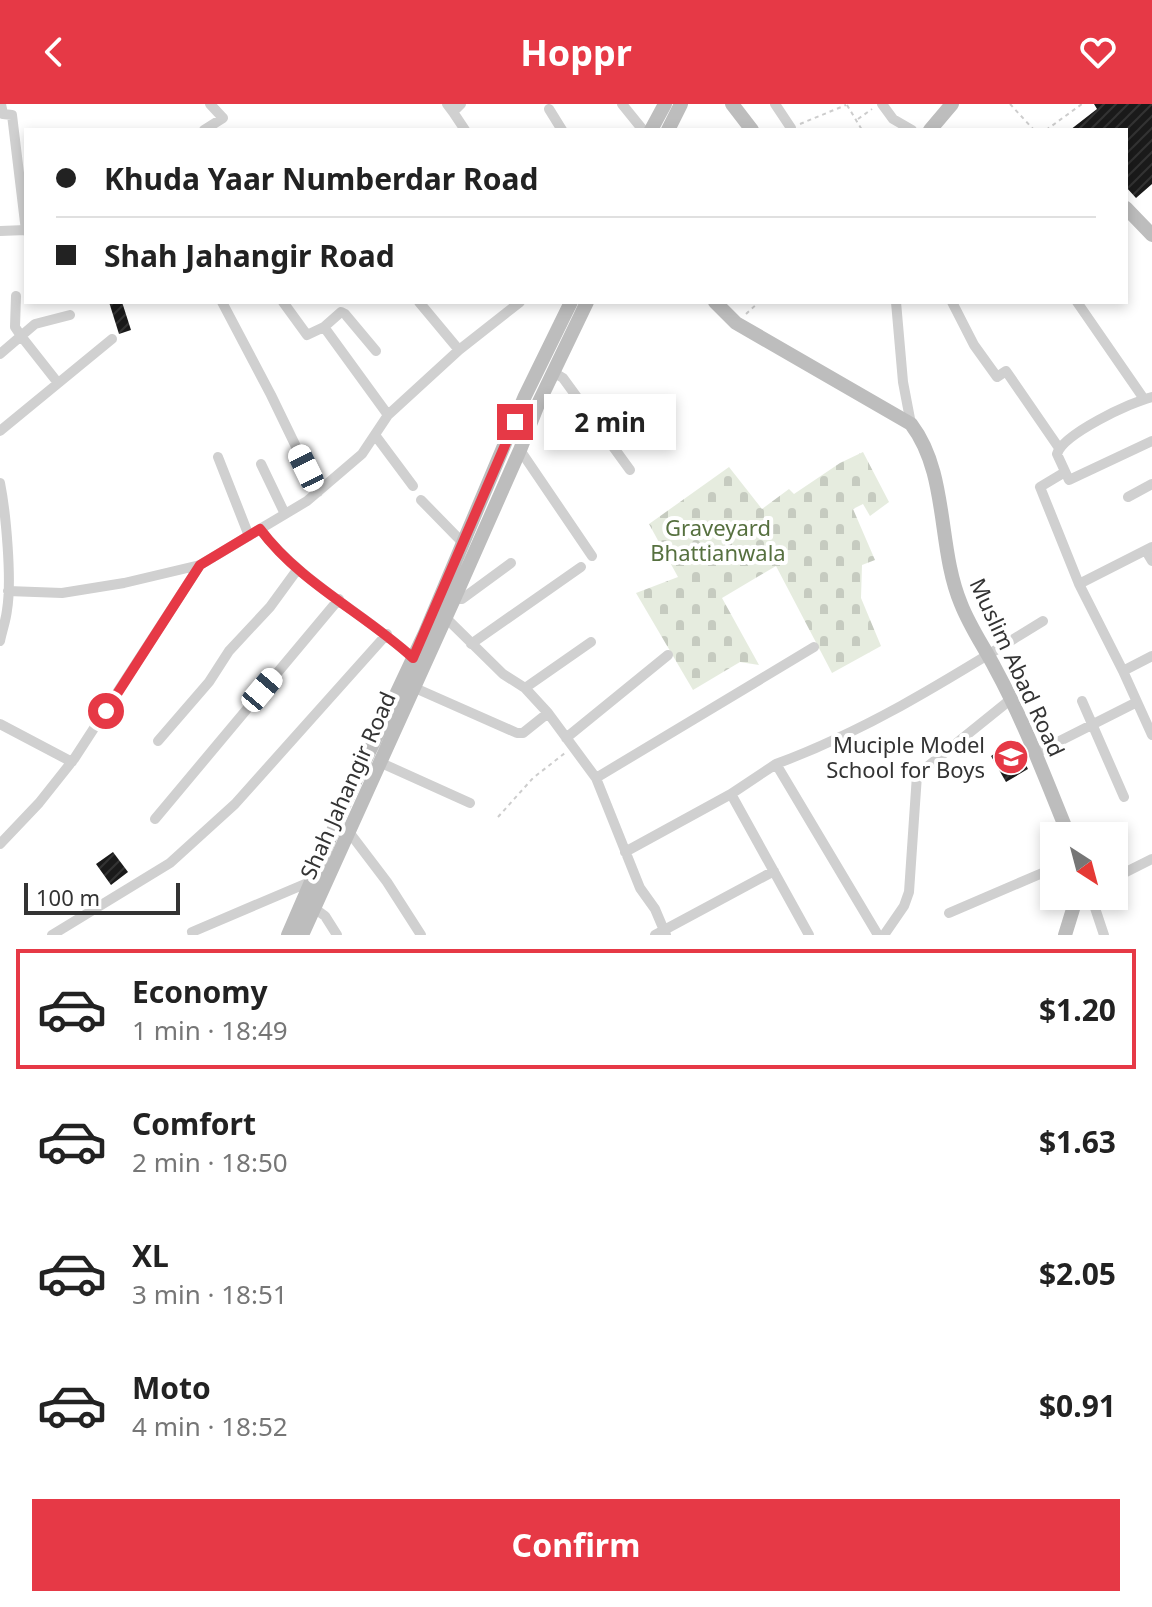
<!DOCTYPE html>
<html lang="en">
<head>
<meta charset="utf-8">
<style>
	:root { --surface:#fff; --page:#f6f6f6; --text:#222; --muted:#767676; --line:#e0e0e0; --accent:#e63946 }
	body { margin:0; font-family:"Noto Sans",sans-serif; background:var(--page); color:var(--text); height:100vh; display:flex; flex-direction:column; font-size:30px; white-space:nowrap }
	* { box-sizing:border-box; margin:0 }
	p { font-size:26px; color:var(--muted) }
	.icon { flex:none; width:44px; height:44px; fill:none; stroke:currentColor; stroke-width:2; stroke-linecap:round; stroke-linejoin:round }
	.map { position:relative; height:831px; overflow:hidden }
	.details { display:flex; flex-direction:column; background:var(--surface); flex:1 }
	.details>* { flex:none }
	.hud { position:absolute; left:24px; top:24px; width:1104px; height:176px; border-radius:0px; box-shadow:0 4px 12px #0003; display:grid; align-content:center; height:176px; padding:0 32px; background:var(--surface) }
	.needle { width:52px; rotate:144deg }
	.controls { position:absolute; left:1040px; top:718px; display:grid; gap:16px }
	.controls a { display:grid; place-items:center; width:88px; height:88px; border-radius:0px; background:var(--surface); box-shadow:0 4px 12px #0003; font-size:40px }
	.scale { position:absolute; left:24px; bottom:20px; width:156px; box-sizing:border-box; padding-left:8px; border:4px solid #333; border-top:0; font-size:22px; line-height:28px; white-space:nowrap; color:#333; -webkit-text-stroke:6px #fff; paint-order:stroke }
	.end { position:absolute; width:36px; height:36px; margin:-18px; border:10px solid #e63946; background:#fff; box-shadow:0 0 0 4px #fff }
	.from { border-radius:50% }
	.bubble { position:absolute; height:56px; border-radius:0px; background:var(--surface); box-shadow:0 4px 12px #0003; font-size:26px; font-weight:700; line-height:56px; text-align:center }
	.car { position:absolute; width:24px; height:48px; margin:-24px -12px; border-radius:10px; box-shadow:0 0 6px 2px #0007; background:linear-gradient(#fff 24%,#345 0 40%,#fff 0 76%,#345 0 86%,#fff 0) }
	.hud b { display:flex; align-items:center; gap:28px; height:76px; font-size:30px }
	.hud b+b { border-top:2px solid var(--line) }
	.hud i { width:20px; height:20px; background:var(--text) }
	ul { padding:14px 0 0; list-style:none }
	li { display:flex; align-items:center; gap:24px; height:120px; margin:0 16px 12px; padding:0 16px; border:4px solid transparent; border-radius:0px }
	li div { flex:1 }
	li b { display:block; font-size:30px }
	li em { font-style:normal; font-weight:700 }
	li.on { border-color:var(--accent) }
	li>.icon { width:72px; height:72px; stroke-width:1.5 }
	.action { display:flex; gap:16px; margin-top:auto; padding:16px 32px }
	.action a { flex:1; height:92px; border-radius:0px; background:var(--accent); color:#fff; font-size:32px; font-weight:700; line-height:92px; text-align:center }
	header { display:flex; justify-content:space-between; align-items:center; height:104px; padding:0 32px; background:var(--accent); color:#fff; font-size:36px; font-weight:700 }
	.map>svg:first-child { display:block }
</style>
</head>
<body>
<header><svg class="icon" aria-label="back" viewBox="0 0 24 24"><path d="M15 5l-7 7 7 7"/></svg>Hoppr<svg class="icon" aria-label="heart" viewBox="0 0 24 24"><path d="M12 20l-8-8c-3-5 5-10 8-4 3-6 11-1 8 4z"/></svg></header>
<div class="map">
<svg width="1152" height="831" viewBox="0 0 1152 831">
	<defs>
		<pattern id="cemetery-stones" width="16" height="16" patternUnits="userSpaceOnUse" patternTransform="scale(2)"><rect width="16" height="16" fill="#e6ecdf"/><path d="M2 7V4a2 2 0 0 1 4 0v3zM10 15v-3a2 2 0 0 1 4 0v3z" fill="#c6cbc0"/></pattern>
		<pattern id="building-hatch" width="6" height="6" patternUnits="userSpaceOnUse" patternTransform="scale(2)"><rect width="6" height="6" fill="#1a1a1a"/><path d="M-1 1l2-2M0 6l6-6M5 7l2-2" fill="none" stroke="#333"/></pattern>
	</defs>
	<rect width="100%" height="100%" fill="#fff"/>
	<path fill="url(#cemetery-stones)" d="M863,348L889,398L870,412L863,400L853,405L875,456L862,461L861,494L881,542L832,569L776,462L722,494L759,561L740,558L693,586L636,489L678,473L649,420L729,363L762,405L789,385L794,390L840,359Z"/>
	<path fill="url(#building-hatch)" d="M1094,0H1152V80L1136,94L1126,83V26H1070L1097,5Z
		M109,198H122L131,226L119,230Z
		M1014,637L1028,665L1006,678L991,652Z
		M113,748L128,768L111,781L96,760Z"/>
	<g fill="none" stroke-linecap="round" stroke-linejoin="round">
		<path stroke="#cdcdcd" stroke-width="2" stroke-dasharray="4 4" stroke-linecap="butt" d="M1010,0L1034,26
			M847,1L862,26
			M858,15L872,5
			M800,20L846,1
			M1046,26L1082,0
			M746,210L759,198
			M498,713L533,674L565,649"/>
		<path stroke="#d0d0d0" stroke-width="10" d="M1,0L3,10L12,11L26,127
			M447,0L453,8L461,0
			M622,0L643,26
			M775,0L791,24
			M882,0L893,15L912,26
			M549,5L562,26
			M453,8L465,26
			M204,26L223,14L210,0
			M0,127L26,126
			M222,198L271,291L318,388
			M283,198L307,231L324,223L341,208L345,210L376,247
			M419,198L459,246
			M896,198L903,278L911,320
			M952,198L974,241L997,273L1006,267L1059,344
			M1077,198L1144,295
			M324,223L388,311
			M0,250L21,232L15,223L16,192
			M553,268L563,274L630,366
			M58,279L21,232L35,220L70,211
			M1152,293C1131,298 1063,330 1057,350L1069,376L1152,337
			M0,327L112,235
			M375,331L413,382
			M520,346L592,452
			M218,353L249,432
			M261,360L285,410
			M1065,368L1040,383L1079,480L1123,567L1152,631
			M0,379C6,409 12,476 7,506C6,516 2,527 0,537
			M1128,393L1152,380
			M421,396L463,439
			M260,425C301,479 364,509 413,554
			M1146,447L1152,457
			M1079,480L1152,443
			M8,487L62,489L124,479L200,461L307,397L362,350L388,311L459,246L520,198
			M454,495H462L511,459
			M445,513L503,570L525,584L548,609L596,674L640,784L655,805L666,831
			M471,540L581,463
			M1123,567L1152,552
			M415,584L517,629H523L548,609
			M525,584L591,538
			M1082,597L1124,693
			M0,620L72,658
			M566,634L668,551
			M158,637L209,578L229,547L270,503L297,466
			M1034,650L1137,598
			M379,658L470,699
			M776,660C873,624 955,571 1043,517
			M596,674L814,543
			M731,690L776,660L878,831
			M155,715L339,495
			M349,728L387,778L421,831
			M0,740L39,699L74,655L200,461
			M625,748L731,690L809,831
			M1114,774L1152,755
			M1091,792L1104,831
			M314,804L325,812L337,831
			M949,809L1054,764
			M52,831L170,759L235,700L387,530
			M193,831L192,828L312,777
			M655,831L774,767
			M884,831L904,802L909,788L917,671L1010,596"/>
		<path stroke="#bdbdbd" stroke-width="14" d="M732,0L752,26
			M651,26L665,0
			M668,26L681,0
			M930,26L952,0
			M1126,104L1152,131
			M715,198L736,219L911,320C949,370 937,443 961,500C970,523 984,543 995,564C1024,617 1046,676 1069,732
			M288,831L346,697L425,529L525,292L571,198
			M302,831L454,495L520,346L539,298L587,198
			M1065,831L1077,792"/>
	</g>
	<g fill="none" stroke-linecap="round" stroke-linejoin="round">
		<path stroke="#e63946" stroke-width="10" d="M106,607L200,461L260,425C300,479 364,509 413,554L515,318"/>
	</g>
	<defs>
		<symbol id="school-disc" viewBox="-11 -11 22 22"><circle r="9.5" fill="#e63946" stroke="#fff"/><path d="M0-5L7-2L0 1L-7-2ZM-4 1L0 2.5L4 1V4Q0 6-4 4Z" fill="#fff"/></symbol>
	</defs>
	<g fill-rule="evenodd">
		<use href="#school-disc" x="991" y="633" width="40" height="40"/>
	</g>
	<g text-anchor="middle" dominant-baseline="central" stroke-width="8" stroke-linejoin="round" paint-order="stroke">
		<g font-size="22" fill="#56703f" stroke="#fff">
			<text x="718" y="423">Graveyard<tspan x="718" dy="25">Bhattianwala</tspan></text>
		</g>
		<g font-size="22" fill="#333" stroke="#fff">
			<text transform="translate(1018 563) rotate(65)">Muslim Abad Road</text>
			<text transform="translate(347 681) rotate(-66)">Shah Jahangir Road</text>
		</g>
		<g font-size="22" fill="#333" stroke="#fff" text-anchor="end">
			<text x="985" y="640">Muciple Model<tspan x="985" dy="25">School for Boys</tspan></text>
		</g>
	</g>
</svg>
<div class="controls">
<a><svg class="needle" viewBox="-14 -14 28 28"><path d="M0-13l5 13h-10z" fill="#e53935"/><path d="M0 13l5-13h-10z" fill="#767676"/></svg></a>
</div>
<div class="scale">100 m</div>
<i class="end from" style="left:106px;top:607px"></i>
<i class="end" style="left:515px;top:318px"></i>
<div class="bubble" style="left:544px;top:290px;width:132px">2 min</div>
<i class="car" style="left:306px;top:364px;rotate:334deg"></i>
<i class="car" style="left:262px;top:586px;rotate:40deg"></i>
<div class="hud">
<b><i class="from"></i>Khuda Yaar Numberdar Road</b>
<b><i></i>Shah Jahangir Road</b>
</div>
</div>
<section class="details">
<ul>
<li class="on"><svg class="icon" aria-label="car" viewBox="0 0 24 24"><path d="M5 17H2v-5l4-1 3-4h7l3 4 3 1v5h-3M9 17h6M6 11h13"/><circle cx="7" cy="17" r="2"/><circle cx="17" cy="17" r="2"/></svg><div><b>Economy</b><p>1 min · 18:49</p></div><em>$1.20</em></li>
<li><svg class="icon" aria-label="car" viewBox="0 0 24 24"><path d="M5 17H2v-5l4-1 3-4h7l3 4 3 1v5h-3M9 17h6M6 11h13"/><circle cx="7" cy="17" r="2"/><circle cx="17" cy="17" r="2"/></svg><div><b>Comfort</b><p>2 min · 18:50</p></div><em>$1.63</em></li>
<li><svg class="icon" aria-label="car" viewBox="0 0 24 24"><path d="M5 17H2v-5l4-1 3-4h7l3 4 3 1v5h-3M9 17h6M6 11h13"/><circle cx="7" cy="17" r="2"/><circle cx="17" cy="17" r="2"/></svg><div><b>XL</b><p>3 min · 18:51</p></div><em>$2.05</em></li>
<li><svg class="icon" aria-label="car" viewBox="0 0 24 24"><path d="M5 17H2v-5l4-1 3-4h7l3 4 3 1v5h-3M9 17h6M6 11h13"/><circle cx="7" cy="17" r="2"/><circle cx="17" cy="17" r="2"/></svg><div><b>Moto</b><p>4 min · 18:52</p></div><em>$0.91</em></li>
</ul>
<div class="action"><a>Confirm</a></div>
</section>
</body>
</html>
